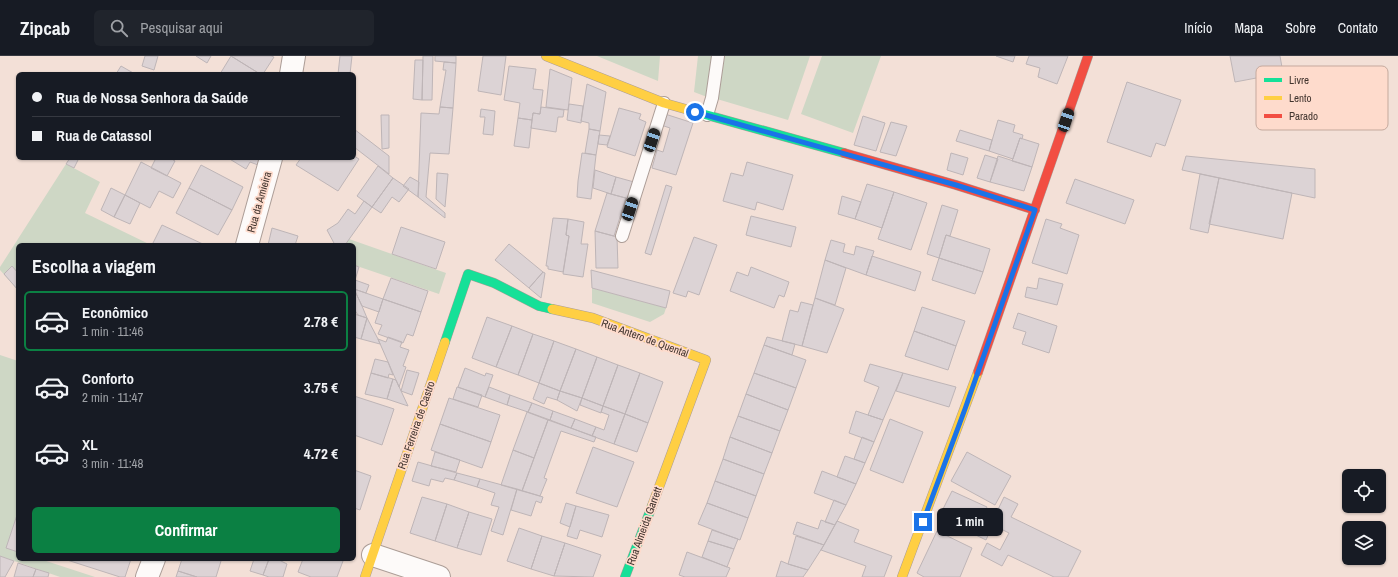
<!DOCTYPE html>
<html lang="pt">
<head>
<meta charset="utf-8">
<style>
	:root { --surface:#171b24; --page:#20242c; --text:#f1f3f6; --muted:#9ea1a6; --line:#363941; --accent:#0b8043 }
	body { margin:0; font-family:"Archivo Narrow",sans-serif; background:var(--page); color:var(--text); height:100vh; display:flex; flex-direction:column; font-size:15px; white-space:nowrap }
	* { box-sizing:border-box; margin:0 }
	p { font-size:13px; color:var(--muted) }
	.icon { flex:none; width:22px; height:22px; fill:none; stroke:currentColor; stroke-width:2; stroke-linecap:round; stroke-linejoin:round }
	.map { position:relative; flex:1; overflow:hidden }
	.sheet { position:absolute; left:16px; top:187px; width:340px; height:318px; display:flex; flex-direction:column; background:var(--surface); border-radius:6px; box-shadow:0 1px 3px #0004 }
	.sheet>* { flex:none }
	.guide { position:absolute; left:16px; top:16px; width:340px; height:88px; border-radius:6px; box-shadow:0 1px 3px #0004; display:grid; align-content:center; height:88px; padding:0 16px; background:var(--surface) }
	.controls { position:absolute; left:1342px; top:413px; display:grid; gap:8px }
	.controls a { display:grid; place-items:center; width:44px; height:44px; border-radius:6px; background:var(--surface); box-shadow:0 1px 3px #0004; font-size:20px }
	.end { position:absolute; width:18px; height:18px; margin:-9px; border:5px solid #1a73e8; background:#fff; box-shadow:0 0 0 2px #fff }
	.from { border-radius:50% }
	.bubble { position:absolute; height:28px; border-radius:6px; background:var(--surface); box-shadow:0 1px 3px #0004; font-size:13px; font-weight:800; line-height:28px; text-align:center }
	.car { position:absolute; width:12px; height:24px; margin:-12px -6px; border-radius:5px; box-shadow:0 0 3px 1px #0007; background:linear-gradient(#222 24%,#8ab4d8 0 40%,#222 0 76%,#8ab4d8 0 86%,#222 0) }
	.guide b { display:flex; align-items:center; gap:14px; height:38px; font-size:15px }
	.guide b+b { border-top:1px solid var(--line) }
	.guide i { width:10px; height:10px; background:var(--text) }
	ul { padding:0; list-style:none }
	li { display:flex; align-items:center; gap:12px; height:60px; margin:0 8px 6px; padding:0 8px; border:2px solid transparent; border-radius:6px }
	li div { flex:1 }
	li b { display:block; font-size:15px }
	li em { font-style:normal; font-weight:800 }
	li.on { border-color:var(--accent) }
	li>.icon { width:36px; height:36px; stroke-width:1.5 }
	h2 { padding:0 16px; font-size:18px; line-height:48px }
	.button { display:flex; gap:8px; margin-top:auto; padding:8px 16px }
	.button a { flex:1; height:46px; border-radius:6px; background:var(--accent); color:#fff; font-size:16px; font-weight:800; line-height:46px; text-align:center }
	header { display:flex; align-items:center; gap:24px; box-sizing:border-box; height:56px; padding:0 20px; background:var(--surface); border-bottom:1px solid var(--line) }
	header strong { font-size:19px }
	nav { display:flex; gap:22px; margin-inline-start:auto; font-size:14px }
	.search { width:280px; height:36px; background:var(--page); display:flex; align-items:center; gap:10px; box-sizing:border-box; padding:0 14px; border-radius:6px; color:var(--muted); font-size:15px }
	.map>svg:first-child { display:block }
</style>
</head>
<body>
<header>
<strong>Zipcab</strong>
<div class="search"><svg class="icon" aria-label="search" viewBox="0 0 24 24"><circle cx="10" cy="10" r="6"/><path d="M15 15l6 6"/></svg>Pesquisar aqui</div>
<nav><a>Início</a><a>Mapa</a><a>Sobre</a><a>Contato</a></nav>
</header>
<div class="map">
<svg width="1398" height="521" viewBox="0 0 1398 521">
	<rect width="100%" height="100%" fill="#f3e0d7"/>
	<path fill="#ced7c5" d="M597,0H660L658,25Z
		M698,0H712L707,41L694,36Z
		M725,0H810L788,64L717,43Z
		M822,0H881L853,77L801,58Z
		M66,108L100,126L85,157L151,189H18V234L0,214V211Z
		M349,183L446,217L439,238L354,209V189H345Z
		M592,232L666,252L664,258L650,266L592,247Z
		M0,299L18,305V456L7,492L18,496V503H40L95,521H60L0,500Z"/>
	<path fill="#dcd3d5" stroke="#beb5b7" d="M145,0H158L154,14L142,10Z
		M196,0H211L207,7Z
		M231,0H271L274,1L263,18H260Z
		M231,0L260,18H220Z
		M340,0H352L350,18H338Z
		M423,0H433L432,44H422Z
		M435,0H456V7L435,5Z
		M483,0H506L501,39L478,35Z
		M996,0H1015L1013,6Z
		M1029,0H1068L1057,28L1038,21L1040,12L1026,8Z
		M1230,0H1280L1283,17L1235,26Z
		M415,4H423L422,44L413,43Z
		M444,6L456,7L453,52L440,51L446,14H443Z
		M121,10L135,18H116Z
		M509,10L536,13L533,33L543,34L540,58L533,57L532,64L518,62L520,47L504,44Z
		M550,13L572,22L568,54L546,51Z
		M1127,26L1181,44L1165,90L1156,87L1151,101L1107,86Z
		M587,28L606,36L600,75L589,73V67L581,65Z
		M569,48L583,50L581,67L567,64Z
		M440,51L453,52L449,98L430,97L426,141L445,157V162L418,141L421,57L439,58Z
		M541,51L564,54L563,61H558L556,76L531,72L533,57L540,58Z
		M619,52L641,58L639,63L646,66L635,100L607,91Z
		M481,53L495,55L493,79L483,78L485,61H480Z
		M665,58L693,67L676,119L652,112L657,94L663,96L670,72L661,69Z
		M381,59H389V92L382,93Z
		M863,60L885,67L876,95L854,89Z
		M518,62L532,64L529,92L514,90Z
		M998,64L1015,69L1013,76L1023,79L1022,83L1020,82L1013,103L989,95Z
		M891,66L907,70L896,100L880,96Z
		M354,73L389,100V118L354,91Z
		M589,73L600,75L596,99L585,97Z
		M960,74L992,84L989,95L956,85Z
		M599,79L610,80L607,89L598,88Z
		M1020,82L1039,88L1032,111L1012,105Z
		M582,97L596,99L591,143L577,141L578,125Z
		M951,97L968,102L963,119L947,114Z
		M985,99L998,103L990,126L977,122Z
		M354,100L359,103L338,135L296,109L301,102H354Z
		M998,100L1032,111L1024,135L990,126Z
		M1186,100L1315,113V142L1182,114Z
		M70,102H79L74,112L66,108Z
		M156,102H170L175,105L167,120L151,112Z
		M228,102H260L258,109L250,106L246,113Z
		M141,106L181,127L173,142L159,135L150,152L125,139Z
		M747,106L793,119L783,154L757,146L755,154L723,145L731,117L743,120Z
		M201,109L243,131L232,154L189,132Z
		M378,110L393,122L372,151L357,140Z
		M595,114L616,121L611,138L593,132Z
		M437,117L448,118L445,151L436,143Z
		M1200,118L1219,122L1208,177L1190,173Z
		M410,121L419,126L418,141L403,130Z
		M616,121L634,126L629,143L611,138Z
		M393,122L409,133L399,146L392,141L381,157L372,151Z
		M1219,122L1292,137L1283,183L1209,168Z
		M1075,123L1134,144L1125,168L1066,147Z
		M867,128L894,136L882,172L855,163Z
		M666,129L672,131L651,199L645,197Z
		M111,132L125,139L114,161L101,154Z
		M189,132L232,154L218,179L176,157Z
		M894,136L927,147L911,194L878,183Z
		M607,137L626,142L614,180L595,175Z
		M125,139L140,147L130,168L114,161Z
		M842,140L861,146L855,163L838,158Z
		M364,145L372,151L345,189H335L327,174L338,167L348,153L355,158Z
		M942,149L958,154L950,180L946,179L939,202L927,198Z
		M751,160L796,171L791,191L746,179Z
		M553,162L568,163L566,179L569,180L563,216L548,213V210H546Z
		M568,163L584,166L581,188H588L583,221L563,218L569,180L566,179Z
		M1046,163L1062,168L1060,172L1079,179L1067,218L1032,207Z
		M162,169L205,189H152Z
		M401,171L445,186L436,213L392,198Z
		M272,172L298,180L295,189H268Z
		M595,175L617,181L618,212H596Z
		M946,179L990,193L983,216L939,202Z
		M694,181L717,189L699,239L688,235L686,241L673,237Z
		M831,184L845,188L843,196L854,199L856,190L874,195L866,219L825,204Z
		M509,188L543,216L529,232L495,204Z
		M872,200L921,216L915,235L866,219Z
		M939,202L983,216L975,238L932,224Z
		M825,204L846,212L835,249L815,242Z
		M354,209L359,211L355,224L369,229L366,237L354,233Z
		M12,210L18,217V234L4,218Z
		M751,211L789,226L784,241L779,239L774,252L730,235L737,216L748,220Z
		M591,214L670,235L666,252L592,232Z
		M543,216L545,217L541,242L529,232Z
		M391,222L428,235L421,256L383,243Z
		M1039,222L1063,228L1057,249L1025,241L1027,231L1037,233Z
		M354,233L362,250L367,262L358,259L354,253Z
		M354,233L383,243L379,256L362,250Z
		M815,242L844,253L827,297L802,290Z
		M383,243L421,256L413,280L407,278L403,287L378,278L382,269L375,267Z
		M801,246L813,249L802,290L782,285L790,254L798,256Z
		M922,251L965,265L956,290L914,275Z
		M1018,257L1057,270L1049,297L1022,288L1026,276L1013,272Z
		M354,258L367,262L361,283L354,281Z
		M487,261L512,270L496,311L472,302Z
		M367,262L378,283L380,288L361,283Z
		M512,270L533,278L518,319L496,311Z
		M914,275L956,290L948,314L905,300Z
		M533,278L554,285L539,327L518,319Z
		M388,281L402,286L400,291L409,294L403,310L406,311L399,331L378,283L386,286Z
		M767,281L795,288L792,299L764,289Z
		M554,285L576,293L560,335L539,327Z
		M764,289L806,304L796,332L754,317Z
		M576,293L597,301L582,342L560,335Z
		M597,301L618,309L603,350L582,342Z
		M375,303L388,306L393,319L389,318L388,322L371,317Z
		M870,308L903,317L883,364L868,359L879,331L864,325Z
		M618,309L640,317L625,358L603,350Z
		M465,312L485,320L486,317L493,319L485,341L458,331Z
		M407,314L419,317L412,339L401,335Z
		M371,317L393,323L387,343L365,338Z
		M640,317L663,326L648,367L625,358Z
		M754,317L796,332L788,354L746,338Z
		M903,317L956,331L949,351L896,335Z
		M393,323L396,324L408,350L387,343Z
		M539,327L560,335L557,344L547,341L544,348L533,343Z
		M457,331L482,339L478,351L453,343Z
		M489,331L510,339L507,349L485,341Z
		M560,335L582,342L577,355L557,344Z
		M746,338L788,354L780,375L738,360Z
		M510,339L532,347L528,356L507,349Z
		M354,340L394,353L382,389L354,379Z
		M449,342L500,359L491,386L440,368Z
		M582,342L603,350L601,357L580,349Z
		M532,347L553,355L550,364L528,356Z
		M603,350L625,358L614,388L592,380L596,371L604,374L609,359L601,356Z
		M553,355L575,363L571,372L550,364Z
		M856,355L883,364L874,386L849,377Z
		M527,356L548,364L534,402L513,394Z
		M625,358L648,367L637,396L614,388Z
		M738,360L780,375L772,397L730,381Z
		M575,363L596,371L592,380L571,372Z
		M890,363L923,376L903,427L870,414Z
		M548,364L596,381L594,386L561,375L544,422L547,423L540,440L522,435Z
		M440,368L491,386L482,412L431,394Z
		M730,381L772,397L764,418L723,403Z
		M862,381L874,386L865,407L854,403Z
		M593,391L634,406L617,451L576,437Z
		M513,394L534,402L522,435L501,429Z
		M435,396L460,404L456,416L431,410Z
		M967,396L1011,420L995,449L951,425Z
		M845,400L865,407L856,428L837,421Z
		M723,403L764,418L756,440L715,425Z
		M418,406L457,417L454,424L445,422L443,426L431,423L429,430L412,425Z
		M354,414L371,420L360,454L354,452Z
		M822,415L856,428L846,449L814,437Z
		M457,417L480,423L477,431L454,424Z
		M480,423L517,433L503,479L491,475L499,451L491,449L495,437L477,431Z
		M715,425L756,440L748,462L707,447Z
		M517,433L543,441L541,447L536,445L531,460L511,454Z
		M952,435L987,451L978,469L990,475L986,484L939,461Z
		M422,441L447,448L435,485L410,477Z
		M1004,441L1018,448L1011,461L1081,495L1068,521H1054L1008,499L1002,510L981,499L987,487L1000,494L1009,477L991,468Z
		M834,444L846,449L835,469L825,466Z
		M566,447L576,450L570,471L560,467Z
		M707,447L748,462L740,484L698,468Z
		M447,448L469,456L457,492L435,485Z
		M576,450L609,459L602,481L580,474L577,483L567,480Z
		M18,456V496L6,492Z
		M469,456L492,463L481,499L457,492Z
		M821,464L835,469L824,489L793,478L797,466L818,473Z
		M837,465L859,474L854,486L892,500L884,521H862L866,510L821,494Z
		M519,472L542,480L531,513L507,505Z
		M712,474L738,483L734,493L708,485Z
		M937,475L972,492L960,521H924L917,517Z
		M542,480L565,487L554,520L531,513Z
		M796,480L824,489L808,514L788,508Z
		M708,485L734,493L727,511L702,501Z
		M565,487L601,499L593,521L554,520Z
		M687,496L730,512L726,521H685L679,519Z
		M0,500L14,505L5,521H0Z
		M64,503H131L125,521H120Z
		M182,503H216L221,505L216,521H197L178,515Z
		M254,503H269L263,519L250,515Z
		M269,503H277L287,508L283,521H269L263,519Z
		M303,503H338L343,505L337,521H311L298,516Z
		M781,505L788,508L808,514L803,521H776Z
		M18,507L36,513L33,521H14Z
		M36,513L49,517L48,521H33Z
		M178,515L197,521H176Z"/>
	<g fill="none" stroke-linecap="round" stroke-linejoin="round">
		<defs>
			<path id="lane" d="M707,59L712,42L718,0
				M622,180L664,47"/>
			<path id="street" d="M291,18L294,0
				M247,189L271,102
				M373,499L439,521
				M147,521L154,503"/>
			<path id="fast" d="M696,56L844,97
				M445,286L468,218L494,227L539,250L552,253
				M625,521L652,450"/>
			<path id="slow" d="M546,0L664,47L696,56
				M552,253L593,262L706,304L652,450
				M365,521L445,286
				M902,521L978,316"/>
			<path id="jam" d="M844,97L956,129L1035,154
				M978,316L1088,0"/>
		</defs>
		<use href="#lane" stroke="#ac9d97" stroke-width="14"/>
		<use href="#street" stroke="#ac9d97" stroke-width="24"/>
		<use href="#fast" stroke="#ac9d97" stroke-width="10"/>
		<use href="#slow" stroke="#ac9d97" stroke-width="10"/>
		<use href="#jam" stroke="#ac9d97" stroke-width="10"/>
		<use href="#lane" stroke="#fdfaf9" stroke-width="12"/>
		<use href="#street" stroke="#fdfaf9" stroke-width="22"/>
		<use href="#fast" stroke="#16e098" stroke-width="9"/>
		<use href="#slow" stroke="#ffcf43" stroke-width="9"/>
		<use href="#jam" stroke="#f24e42" stroke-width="9"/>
	</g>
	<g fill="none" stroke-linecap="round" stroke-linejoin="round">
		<path stroke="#1a73e8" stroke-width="5" d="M695,56L956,129L1035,154L965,353L923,466"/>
	</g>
	<g text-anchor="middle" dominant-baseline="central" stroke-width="3.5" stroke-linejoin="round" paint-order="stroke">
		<g font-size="11" fill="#41342e" stroke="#fedbcc">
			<text transform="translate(259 146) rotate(-74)">Rua da Amieira</text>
			<text transform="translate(645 282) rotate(20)">Rua Antero de Quental</text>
			<text transform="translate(416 369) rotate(-71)">Rua Ferreira de Castro</text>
			<text transform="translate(644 470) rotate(-70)">Rua Almeida Garrett</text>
		</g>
	</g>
	<rect x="1256" y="10" width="132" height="64" rx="6" fill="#fedbcc" stroke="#c5a99d" stroke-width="1"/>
	<rect x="1264" y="22" width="18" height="4" fill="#16e098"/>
	<rect x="1264" y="40" width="18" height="4" fill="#ffcf43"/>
	<rect x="1264" y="58" width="18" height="4" fill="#f24e42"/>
	<g font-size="11" fill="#41342e">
		<text x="1289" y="28">Livre</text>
		<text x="1289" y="46">Lento</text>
		<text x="1289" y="64">Parado</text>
	</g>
</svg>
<div class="controls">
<a><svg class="icon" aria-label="locate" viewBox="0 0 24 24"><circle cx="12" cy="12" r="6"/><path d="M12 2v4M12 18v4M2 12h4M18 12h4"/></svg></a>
<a><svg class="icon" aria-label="layers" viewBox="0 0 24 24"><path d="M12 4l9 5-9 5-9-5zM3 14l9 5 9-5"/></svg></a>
</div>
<i class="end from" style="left:695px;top:56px"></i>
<i class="end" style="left:923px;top:466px"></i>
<div class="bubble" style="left:937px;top:452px;width:66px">1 min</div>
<i class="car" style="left:1066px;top:64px;rotate:18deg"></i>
<i class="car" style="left:652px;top:84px;rotate:18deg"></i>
<i class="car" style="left:630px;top:153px;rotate:18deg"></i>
<div class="guide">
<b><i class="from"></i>Rua de Nossa Senhora da Saúde</b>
<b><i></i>Rua de Catassol</b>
</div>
<section class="sheet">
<h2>Escolha a viagem</h2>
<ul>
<li class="on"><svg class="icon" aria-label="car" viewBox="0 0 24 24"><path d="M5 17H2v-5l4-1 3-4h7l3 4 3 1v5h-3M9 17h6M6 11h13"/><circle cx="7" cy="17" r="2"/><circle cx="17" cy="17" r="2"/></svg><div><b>Econômico</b><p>1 min · 11:46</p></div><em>2.78 €</em></li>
<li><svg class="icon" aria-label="car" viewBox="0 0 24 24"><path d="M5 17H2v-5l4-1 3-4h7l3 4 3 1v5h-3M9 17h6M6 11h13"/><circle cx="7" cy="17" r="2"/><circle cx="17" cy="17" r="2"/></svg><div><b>Conforto</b><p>2 min · 11:47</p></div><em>3.75 €</em></li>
<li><svg class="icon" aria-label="car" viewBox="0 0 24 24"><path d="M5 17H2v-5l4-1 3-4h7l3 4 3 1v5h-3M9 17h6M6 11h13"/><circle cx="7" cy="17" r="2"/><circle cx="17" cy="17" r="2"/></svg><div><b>XL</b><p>3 min · 11:48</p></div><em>4.72 €</em></li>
</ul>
<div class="button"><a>Confirmar</a></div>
</section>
</div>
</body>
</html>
